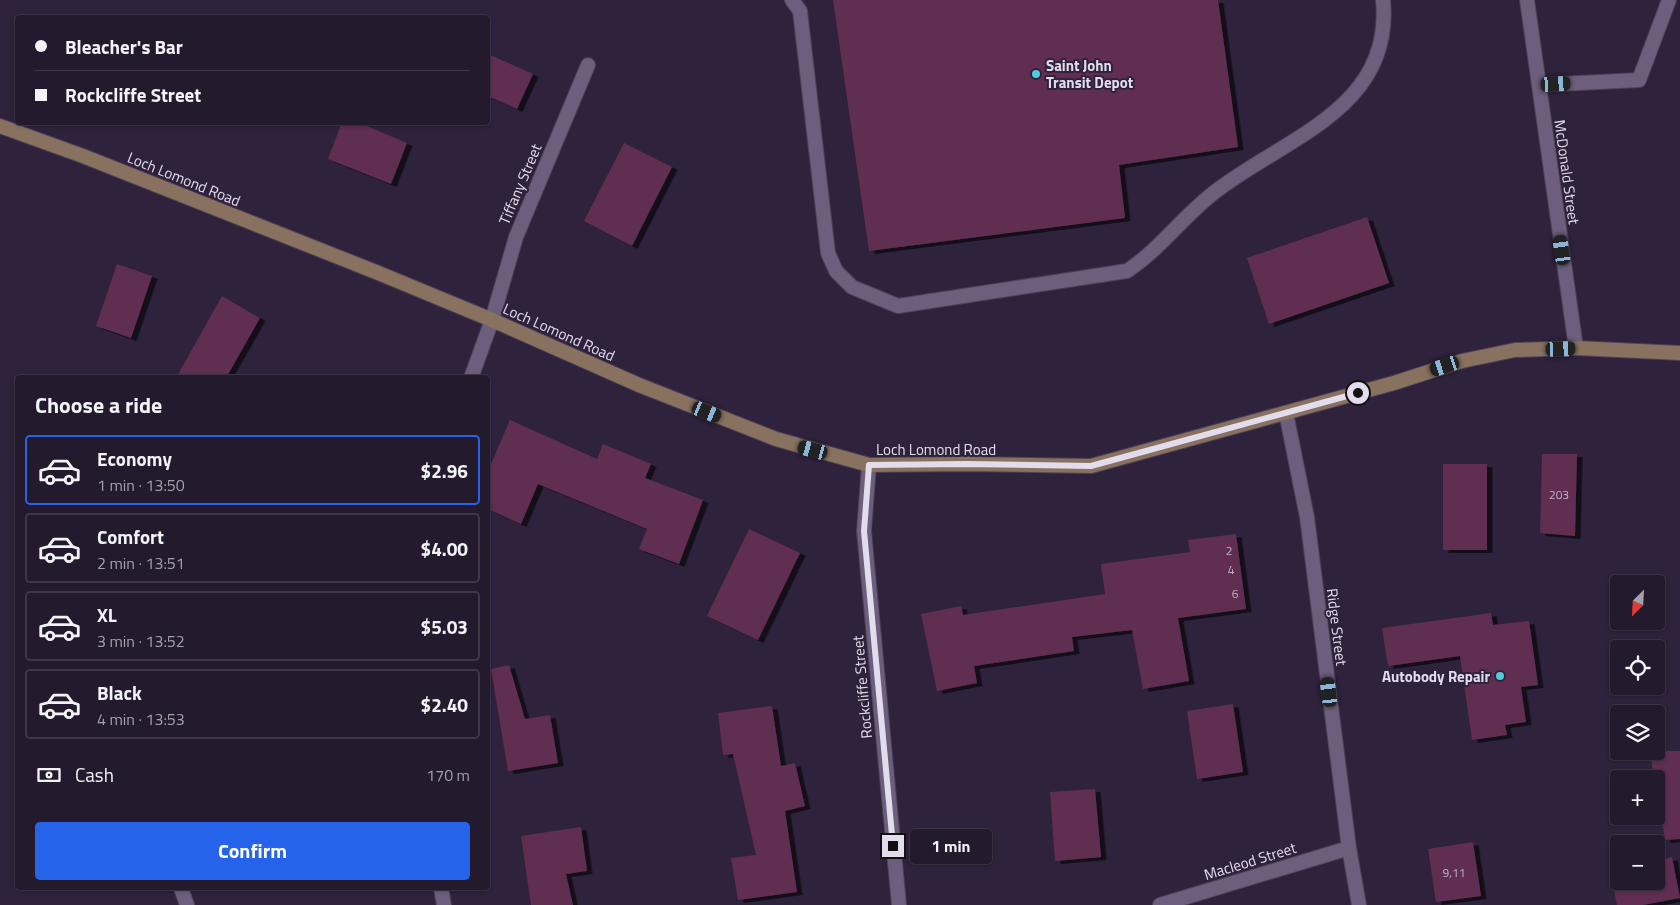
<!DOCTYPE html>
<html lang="en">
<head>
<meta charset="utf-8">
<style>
	:root { --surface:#231a2d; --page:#2b2335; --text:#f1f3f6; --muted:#a3a1aa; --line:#403849; --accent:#2563eb }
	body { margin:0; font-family:"Titillium Web",sans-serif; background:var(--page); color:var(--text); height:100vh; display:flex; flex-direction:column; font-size:19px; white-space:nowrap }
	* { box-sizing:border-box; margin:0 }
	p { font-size:16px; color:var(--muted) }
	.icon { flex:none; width:28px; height:28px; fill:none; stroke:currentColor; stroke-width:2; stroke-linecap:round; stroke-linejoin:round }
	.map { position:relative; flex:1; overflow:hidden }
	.panel { position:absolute; left:15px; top:375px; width:475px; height:515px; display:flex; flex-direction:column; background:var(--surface); border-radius:5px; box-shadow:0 1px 4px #0004,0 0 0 1px var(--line) }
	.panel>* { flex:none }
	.guide { position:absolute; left:15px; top:15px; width:475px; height:110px; border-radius:5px; box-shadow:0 1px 4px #0004,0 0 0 1px var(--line); display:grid; align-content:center; height:110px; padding:0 20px; background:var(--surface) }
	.needle { width:32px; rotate:204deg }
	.tools { position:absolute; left:1610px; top:575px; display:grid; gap:10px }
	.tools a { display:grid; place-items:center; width:55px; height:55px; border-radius:5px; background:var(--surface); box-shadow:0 1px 4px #0004,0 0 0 1px var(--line); font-size:25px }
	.end { position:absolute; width:22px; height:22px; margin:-11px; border:6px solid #e3dced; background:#111; box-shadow:0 0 0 2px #111 }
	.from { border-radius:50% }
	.bubble { position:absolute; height:35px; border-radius:5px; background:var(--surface); box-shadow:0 1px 4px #0004,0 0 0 1px var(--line); font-size:16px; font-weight:700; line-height:35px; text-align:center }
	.car { position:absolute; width:15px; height:30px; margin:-15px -8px; border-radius:6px; box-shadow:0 0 4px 1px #0007; background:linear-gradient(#222 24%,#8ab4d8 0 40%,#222 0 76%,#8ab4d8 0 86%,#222 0) }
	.guide b { display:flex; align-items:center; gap:18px; height:48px; font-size:19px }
	.guide b+b { border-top:1px solid var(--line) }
	.guide i { width:12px; height:12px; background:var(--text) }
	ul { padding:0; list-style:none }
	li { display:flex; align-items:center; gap:15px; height:70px; margin:0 10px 8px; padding:0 10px; border:2px solid var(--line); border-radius:5px }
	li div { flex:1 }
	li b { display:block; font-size:19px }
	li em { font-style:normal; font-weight:700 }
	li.current { border-color:var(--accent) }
	li>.icon { width:45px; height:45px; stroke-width:1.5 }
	h2 { padding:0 20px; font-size:22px; line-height:60px }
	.pay { display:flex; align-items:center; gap:12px; height:55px; padding:0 20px; font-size:19px }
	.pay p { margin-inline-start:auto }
	.primary-button { display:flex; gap:10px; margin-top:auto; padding:10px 20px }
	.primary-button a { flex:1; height:58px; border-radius:5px; background:var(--accent); color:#fff; font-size:20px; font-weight:700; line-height:58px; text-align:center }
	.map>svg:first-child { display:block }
</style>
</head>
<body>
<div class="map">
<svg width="1680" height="905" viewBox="0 0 1680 905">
	<defs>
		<filter id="shadow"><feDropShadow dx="5.5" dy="3" stdDeviation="0" flood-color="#0009"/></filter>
	</defs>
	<rect width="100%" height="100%" fill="#2f223c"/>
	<path fill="#5f2e51" filter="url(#shadow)" d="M833,0H1218L1238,147L1119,165L1125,218L869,251Z
		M488,54L533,74L517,109L488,96Z
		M342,122H357L407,143L391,184L328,159Z
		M624,143L672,167L632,246L584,221Z
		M1367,217L1389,283L1269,324L1247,258Z
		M117,264L152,276L131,338L96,326Z
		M222,296L260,318L226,378H176Z
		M510,420L597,459L603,444L651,464L645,478L703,500L679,564L639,549L647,529L538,484L521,524L488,509V471Z
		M1542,454H1577L1575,536L1540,533Z
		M1443,464H1487V550H1443Z
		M749,529L800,553L758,640L707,616Z
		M1236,534L1246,609L1178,618L1189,681L1143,689L1132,630L1072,637L1074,651L974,666L977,683L937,691L921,614L961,606L963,615L1105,594L1101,564L1190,552L1188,540Z
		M1491,613L1493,625L1529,621L1538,685L1521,687L1526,722L1505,725L1507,735L1472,740L1460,656L1388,666L1382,628Z
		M509,665L525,719L550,715L558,763L508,771L491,669Z
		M1233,704L1243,772L1197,779L1187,711Z
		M772,706L781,766L795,763L805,806L785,811L797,892L738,900L731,858L756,855L733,754L723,755L718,713Z
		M1650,751H1680V839L1665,840L1656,779H1654Z
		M1095,789L1101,857L1055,861L1050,792Z
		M581,827L587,871L566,874L573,905H531L521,836Z
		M1473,842L1481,896L1436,902L1428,849Z
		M1672,857L1680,898L1643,905H1617L1610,870L1619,868V881H1656V861Z"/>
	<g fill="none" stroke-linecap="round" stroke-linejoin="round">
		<defs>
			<path id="service" d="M792,0L800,11L828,253L836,271L852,287L898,306L1127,271C1159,250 1181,219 1211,195C1280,139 1394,111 1383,0
				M1539,85L1639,80L1669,0"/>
			<path id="minor" d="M471,378L492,320L516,237L588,65
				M1286,413L1307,517L1349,848L1359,905
				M869,465L864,531L899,905
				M181,888L187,905
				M441,888L444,905
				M1160,905L1349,848"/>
			<path id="tertiary" d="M1527,0L1576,348"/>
			<path id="secondary" d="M0,126L83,156L376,272L492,320L639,385L776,439L869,465L966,464L1091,466L1394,383L1462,361L1515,350L1576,348L1680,353"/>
		</defs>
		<use href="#service" stroke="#4c4157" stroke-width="16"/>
		<use href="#minor" stroke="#4c4157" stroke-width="16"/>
		<use href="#tertiary" stroke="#4c4157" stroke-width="16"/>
		<use href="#secondary" stroke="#4c4157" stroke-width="16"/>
		<use href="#service" stroke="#6c5e7c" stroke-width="14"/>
		<use href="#minor" stroke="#6c5e7c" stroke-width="14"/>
		<use href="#tertiary" stroke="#6c5e7c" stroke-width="14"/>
		<use href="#secondary" stroke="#89715f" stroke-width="14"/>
	</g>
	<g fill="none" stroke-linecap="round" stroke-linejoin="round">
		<path stroke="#e3dced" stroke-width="6" d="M893,846L864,531L869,465L966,464L1091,466L1358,393"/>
	</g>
	<g fill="#54cadd" stroke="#2f223c" stroke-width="2">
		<circle cx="1036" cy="74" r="5"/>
		<circle cx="1500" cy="676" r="5"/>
	</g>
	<g text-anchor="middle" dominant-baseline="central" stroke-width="4" stroke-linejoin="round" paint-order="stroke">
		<g font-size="12" fill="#c2b0c6">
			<text x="1559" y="494">203</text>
			<text x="1229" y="550">2</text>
			<text x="1231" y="569">4</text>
			<text x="1235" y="593">6</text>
			<text x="1454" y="872">9,11</text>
		</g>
		<g font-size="15" font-weight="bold" fill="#e3dced" stroke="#2f223c" text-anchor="start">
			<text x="1046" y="65">Saint John<tspan x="1046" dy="17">Transit Depot</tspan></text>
			<text x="1490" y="676" text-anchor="end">Autobody Repair</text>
		</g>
		<g font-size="15" fill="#e3dced" stroke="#2f223c">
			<text transform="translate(1567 172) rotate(82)">McDonald Street</text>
			<text transform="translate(184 179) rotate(22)">Loch Lomond Road</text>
			<text transform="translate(520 184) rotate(-67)">Tiffany Street</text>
			<text transform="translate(559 332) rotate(24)">Loch Lomond Road</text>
			<text x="936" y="449">Loch Lomond Road</text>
			<text transform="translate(1337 627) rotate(83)">Ridge Street</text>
			<text transform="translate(862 687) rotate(-95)">Rockcliffe Street</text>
			<text transform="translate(1250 861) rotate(-17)">Macleod Street</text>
		</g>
	</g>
</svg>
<div class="tools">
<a><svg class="needle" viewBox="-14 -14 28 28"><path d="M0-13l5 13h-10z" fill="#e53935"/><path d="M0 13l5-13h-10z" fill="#a3a1aa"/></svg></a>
<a><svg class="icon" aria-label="locate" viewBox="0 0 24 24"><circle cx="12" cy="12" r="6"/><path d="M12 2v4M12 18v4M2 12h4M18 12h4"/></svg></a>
<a><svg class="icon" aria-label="layers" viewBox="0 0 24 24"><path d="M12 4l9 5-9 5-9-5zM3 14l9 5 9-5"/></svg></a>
<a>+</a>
<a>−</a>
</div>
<i class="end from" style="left:1358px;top:393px"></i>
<i class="end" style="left:893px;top:846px"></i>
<div class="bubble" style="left:910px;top:829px;width:82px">1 min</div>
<i class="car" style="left:1556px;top:84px;rotate:87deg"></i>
<i class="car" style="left:1562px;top:250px;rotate:352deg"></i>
<i class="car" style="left:1561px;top:349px;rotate:88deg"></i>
<i class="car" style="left:1445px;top:366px;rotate:252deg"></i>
<i class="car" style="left:707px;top:412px;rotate:112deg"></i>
<i class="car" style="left:813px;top:450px;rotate:285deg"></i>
<i class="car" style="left:1329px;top:692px;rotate:353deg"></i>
<div class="guide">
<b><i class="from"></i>Bleacher's Bar</b>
<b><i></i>Rockcliffe Street</b>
</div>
<section class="panel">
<h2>Choose a ride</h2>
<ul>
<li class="current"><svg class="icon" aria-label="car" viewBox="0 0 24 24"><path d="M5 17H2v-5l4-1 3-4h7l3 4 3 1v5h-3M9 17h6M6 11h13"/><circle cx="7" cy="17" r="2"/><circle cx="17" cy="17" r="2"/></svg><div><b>Economy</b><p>1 min · 13:50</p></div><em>$2.96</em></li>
<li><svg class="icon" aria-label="car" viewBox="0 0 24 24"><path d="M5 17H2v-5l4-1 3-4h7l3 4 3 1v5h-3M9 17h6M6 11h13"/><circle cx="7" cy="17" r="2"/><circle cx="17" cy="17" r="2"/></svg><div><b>Comfort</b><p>2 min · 13:51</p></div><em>$4.00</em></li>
<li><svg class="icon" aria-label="car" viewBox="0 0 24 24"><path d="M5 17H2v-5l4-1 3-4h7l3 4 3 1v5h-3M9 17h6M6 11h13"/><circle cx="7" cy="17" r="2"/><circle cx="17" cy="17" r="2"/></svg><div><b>XL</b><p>3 min · 13:52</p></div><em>$5.03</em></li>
<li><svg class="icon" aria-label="car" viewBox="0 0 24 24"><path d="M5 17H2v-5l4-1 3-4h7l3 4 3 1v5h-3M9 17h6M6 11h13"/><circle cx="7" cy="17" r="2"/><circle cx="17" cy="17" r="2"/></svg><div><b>Black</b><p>4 min · 13:53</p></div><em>$2.40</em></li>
</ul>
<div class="pay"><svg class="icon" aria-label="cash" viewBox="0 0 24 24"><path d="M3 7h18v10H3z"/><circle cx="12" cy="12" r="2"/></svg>Cash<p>170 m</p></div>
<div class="primary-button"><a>Confirm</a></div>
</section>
</div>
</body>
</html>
